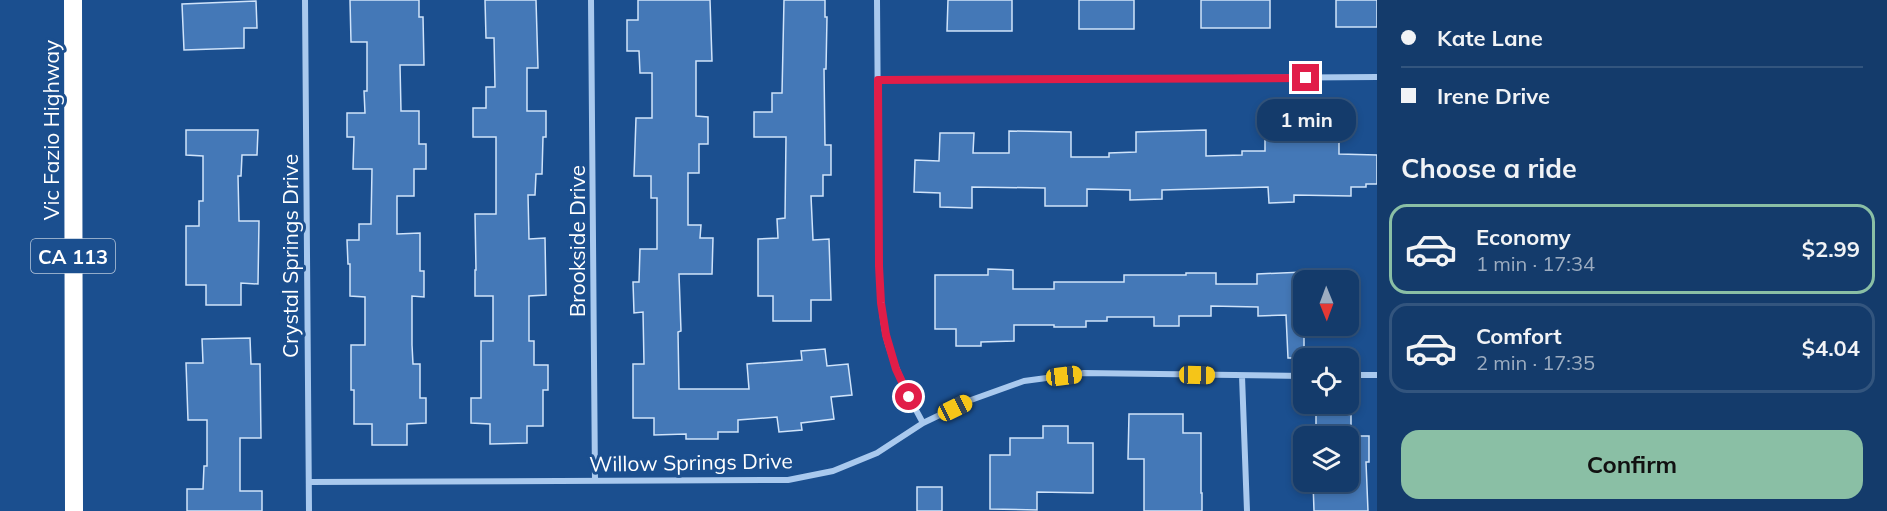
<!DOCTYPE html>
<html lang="en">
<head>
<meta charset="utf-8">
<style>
	:root { --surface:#143b6b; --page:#1d4271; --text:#f1f3f6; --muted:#9dadc1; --line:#33557e; --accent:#8abfa5 }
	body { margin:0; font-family:Mulish,sans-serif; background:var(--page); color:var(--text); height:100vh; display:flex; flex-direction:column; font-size:22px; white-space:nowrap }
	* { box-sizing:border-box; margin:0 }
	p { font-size:20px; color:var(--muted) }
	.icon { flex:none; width:33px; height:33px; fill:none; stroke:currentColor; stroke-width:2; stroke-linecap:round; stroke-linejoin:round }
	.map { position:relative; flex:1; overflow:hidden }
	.sheet { display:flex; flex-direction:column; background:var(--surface); width:510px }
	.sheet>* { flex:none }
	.guide { display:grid; align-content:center; height:132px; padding:0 24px; background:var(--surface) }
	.needle { width:39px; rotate:179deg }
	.buttons { position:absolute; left:1293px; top:270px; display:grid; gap:12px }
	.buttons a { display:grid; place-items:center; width:66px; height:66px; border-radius:12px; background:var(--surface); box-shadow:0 3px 9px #0003,0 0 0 2px var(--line); font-size:30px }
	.end { position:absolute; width:27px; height:27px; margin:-14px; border:8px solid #e11d48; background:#fff; box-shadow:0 0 0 3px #fff }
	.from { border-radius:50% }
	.bubble { position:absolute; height:42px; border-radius:18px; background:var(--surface); box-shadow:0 3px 9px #0003,0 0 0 2px var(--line); font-size:20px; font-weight:700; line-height:42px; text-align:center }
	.car { position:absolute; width:18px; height:36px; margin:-18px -9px; border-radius:8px; box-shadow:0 0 4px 2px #0007; background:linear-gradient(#f5c518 24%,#345 0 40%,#f5c518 0 76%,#345 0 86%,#f5c518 0) }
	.guide b { display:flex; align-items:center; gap:21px; height:57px; font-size:22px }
	.guide b+b { border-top:2px solid var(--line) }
	.guide i { width:15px; height:15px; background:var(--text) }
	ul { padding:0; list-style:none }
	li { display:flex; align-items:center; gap:18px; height:90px; margin:0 12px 9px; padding:0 12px; border:3px solid var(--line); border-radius:18px }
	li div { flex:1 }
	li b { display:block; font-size:22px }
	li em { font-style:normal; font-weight:700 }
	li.on { border-color:var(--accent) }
	li>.icon { width:54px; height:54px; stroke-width:1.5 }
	h2 { padding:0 24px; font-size:27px; line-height:72px }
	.action { display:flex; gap:12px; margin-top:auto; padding:12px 24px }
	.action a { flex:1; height:69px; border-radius:18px; background:var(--accent); color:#111; font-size:24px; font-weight:700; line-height:69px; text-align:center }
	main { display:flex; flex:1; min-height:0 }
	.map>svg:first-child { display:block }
</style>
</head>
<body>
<main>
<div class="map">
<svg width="1377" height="511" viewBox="0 0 1377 511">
	<rect width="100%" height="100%" fill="#1b4f8f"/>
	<path fill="#4478b7" stroke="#cfe3fa" stroke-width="1.5" d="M350,0H419V17H423L424,65H400L401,111H419V144H426V169H414V196H397V234L420,233V271H424V297L412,296V345L413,364H420V398H426V423L407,424V445H372V424H354V390H351V345H365V297L350,296V264H348L347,240H359V224H371L372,169H353L354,137H347V113H365L364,91H367V42H351Z
		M485,0H536L538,68H527V111H546V137H543L542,174H536L535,195H528L529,239L545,238L546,295L529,296V341H534V365H548V390H543V426H527V443L490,444V424L471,423V398H481V341H493V296H475V270H476L475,214H496V137H473V108H486V87H495L494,38H486Z
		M638,0H710L712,61H696V116L708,117V144H699V173H688V225H701L700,238H713L712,274H679L681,331L678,332L679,389H749L747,364L802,360L801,351L825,349L827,366L848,364L852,395L831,397L834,419L801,423L802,430L779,432L777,417L738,420V432H718V439H686V434L654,435V418H633V364H644L643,312L634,313L633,282H639L640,249H657V198H651V176H634L636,118H652V73H640L639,51H627V20H638Z
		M784,0H825V17H827L826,69H824L825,145H831V175H823V196H811L813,240L829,239L831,300H811V321H773V296H758V239L778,238L777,219L785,218L786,137H754V112H772V93H782Z
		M948,0H1012V31H947Z
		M1079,0H1134V29H1079Z
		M1201,0H1270V28H1201Z
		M1336,0H1377V27H1336Z
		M256,1L257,28H244V48L184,50L182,4Z
		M186,130H258L257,155H242L241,176H238L239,221H259L258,284L241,283V305H206V285H186V226H199V201H203V156L186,155Z
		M1206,130V156L1242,155V151H1265V130H1339V154L1377,155V184H1366V187H1351V196L1294,195V202L1269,203L1268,187L1162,190V199L1130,200V190L1087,189V206H1045V188L972,187V208L940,207V193L914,192L915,160L939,161L940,133H974L973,153H1009V131L1071,132V157H1109V153L1136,152V132Z
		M988,269L1013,270V289H1054V282H1124V275H1186V273H1216V284H1257V274L1304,272V358H1288L1286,315L1258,316V307L1211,306V316H1179V326H1154V317H1107V321H1086V327H1054V325H1014V341L981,342V346H956V329H935V275H988Z
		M250,338L251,364H260L261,438H240V491H262V511H187V489H203L204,466H207V420H188L186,363H203L202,339Z
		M1129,414H1183V433H1201V493H1202V511H1144V459H1128Z
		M1316,415H1351V436H1369V462H1366L1368,511H1314L1313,482H1348V436H1316Z
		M1043,426H1068V443H1093V493L1037,492V510L990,509V455H1010V438H1043Z
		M917,487H942V511H917Z"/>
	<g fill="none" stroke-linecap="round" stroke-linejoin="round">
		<path stroke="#a9c9ee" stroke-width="6" d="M305,0L309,511
			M591,0L595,481
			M877,0L879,266C880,290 881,314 886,337C894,368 908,396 923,423
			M878,80L1377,77
			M1348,375H1377
			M1242,376L1247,511
			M309,482L788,480L833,471L877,453L923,423L971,400L1024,381L1084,373L1304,376"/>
		<path stroke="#fff" stroke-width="18" d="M73,0L74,511"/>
	</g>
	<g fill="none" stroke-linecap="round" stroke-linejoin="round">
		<path stroke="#e11d48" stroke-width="8" d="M909,397L896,369L886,335L881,303L879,266L878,80L1306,78"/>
	</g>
	<g text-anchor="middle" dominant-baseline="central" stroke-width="6" stroke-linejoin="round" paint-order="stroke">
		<rect fill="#1b4f8f" stroke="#bbcadd" stroke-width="1.5" x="31" y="239" width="84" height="34" rx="4.5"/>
		<g font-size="20" font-weight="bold" fill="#fff">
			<text x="73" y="256">CA 113</text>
		</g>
		<g font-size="21" fill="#fff" stroke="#1b4f8f">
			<text transform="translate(51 130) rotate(-90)">Vic Fazio Highway</text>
			<text transform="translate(577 241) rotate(-90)">Brookside Drive</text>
			<text transform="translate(290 256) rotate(-90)">Crystal Springs Drive</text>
			<text transform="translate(691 462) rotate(-1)">Willow Springs Drive</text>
		</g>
	</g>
</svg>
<div class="buttons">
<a><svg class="needle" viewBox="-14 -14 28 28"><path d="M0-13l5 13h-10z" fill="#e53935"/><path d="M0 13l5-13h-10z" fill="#9dadc1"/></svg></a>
<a><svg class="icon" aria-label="locate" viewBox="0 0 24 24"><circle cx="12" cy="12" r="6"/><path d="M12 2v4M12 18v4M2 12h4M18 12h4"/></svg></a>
<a><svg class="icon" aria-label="layers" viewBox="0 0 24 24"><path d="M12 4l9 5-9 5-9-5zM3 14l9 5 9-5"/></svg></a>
</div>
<i class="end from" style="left:909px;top:397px"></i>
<i class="end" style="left:1306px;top:78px"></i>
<div class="bubble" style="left:1257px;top:99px;width:99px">1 min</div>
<i class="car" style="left:1197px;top:375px;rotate:91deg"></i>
<i class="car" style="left:1064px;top:376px;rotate:83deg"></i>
<i class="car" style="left:955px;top:408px;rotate:64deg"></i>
</div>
<section class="sheet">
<div class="guide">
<b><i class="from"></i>Kate Lane</b>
<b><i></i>Irene Drive</b>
</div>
<h2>Choose a ride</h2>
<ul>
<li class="on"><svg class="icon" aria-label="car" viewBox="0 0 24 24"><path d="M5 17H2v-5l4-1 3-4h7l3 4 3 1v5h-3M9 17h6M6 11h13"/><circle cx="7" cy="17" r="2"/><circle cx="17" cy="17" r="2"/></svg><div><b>Economy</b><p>1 min · 17:34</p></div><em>$2.99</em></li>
<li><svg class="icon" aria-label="car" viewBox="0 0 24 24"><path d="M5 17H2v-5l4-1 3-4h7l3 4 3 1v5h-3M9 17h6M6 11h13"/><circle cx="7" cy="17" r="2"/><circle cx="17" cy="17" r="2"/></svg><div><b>Comfort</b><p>2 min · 17:35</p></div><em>$4.04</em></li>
</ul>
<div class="action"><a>Confirm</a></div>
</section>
</main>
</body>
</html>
